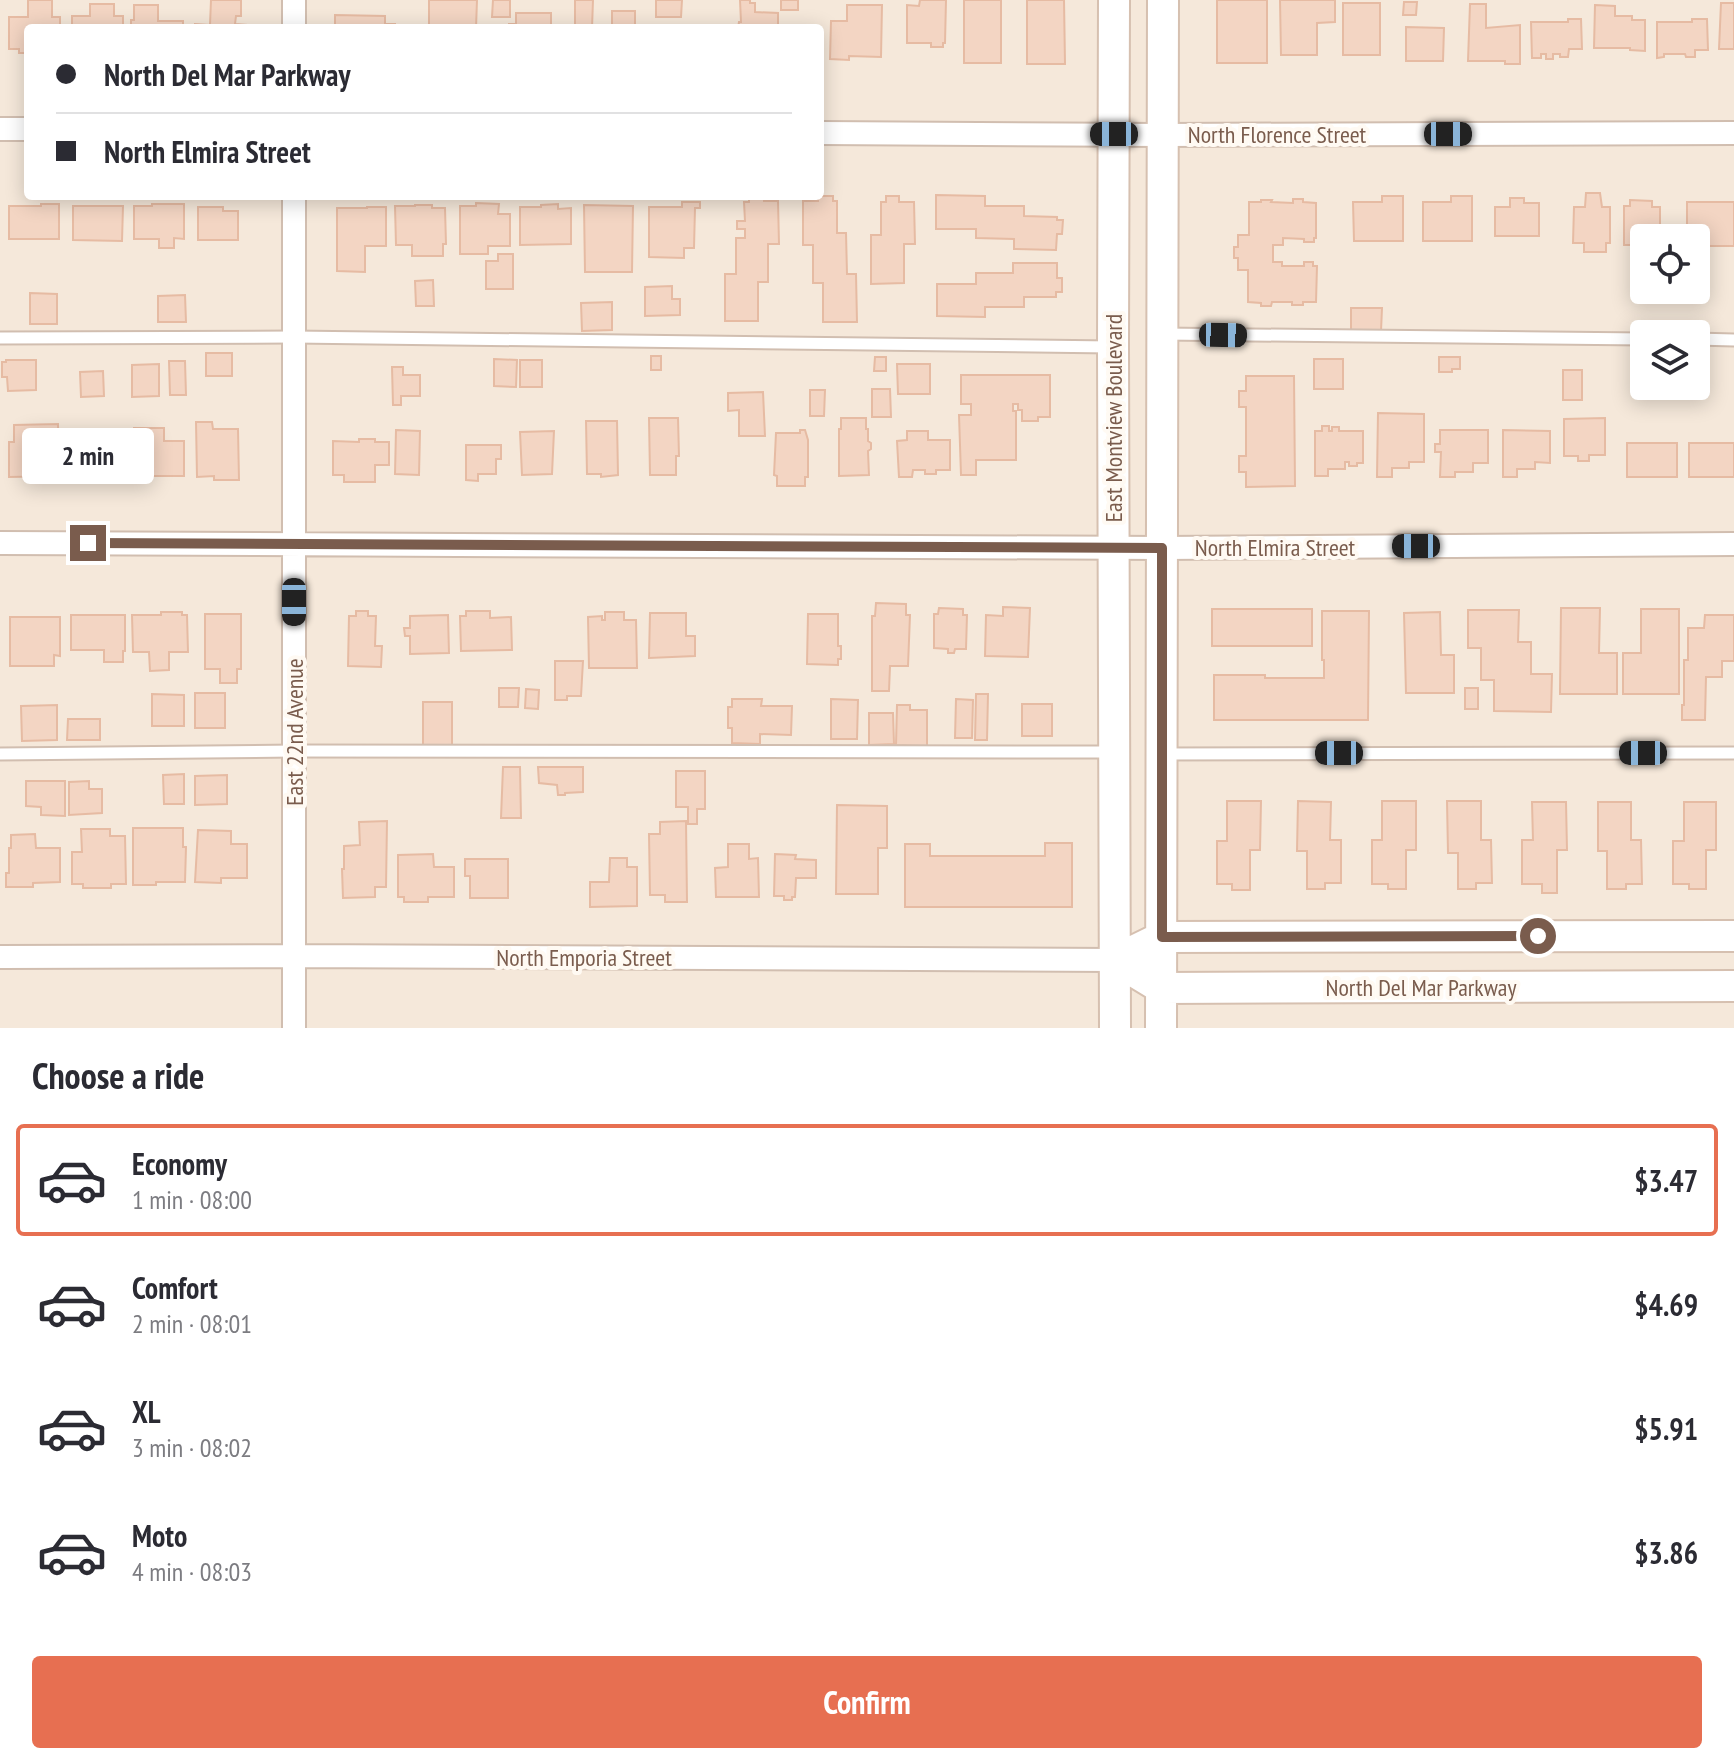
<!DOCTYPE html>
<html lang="en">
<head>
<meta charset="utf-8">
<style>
	:root { --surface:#fff; --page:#f2f2f3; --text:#2b2b33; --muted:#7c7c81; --line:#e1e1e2; --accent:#e76f51 }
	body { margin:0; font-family:"PT Sans Narrow",sans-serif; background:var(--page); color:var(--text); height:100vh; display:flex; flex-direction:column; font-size:30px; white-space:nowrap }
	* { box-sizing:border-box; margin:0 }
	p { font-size:26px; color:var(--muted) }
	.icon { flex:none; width:44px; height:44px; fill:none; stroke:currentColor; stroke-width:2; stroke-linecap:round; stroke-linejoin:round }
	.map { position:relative; height:1028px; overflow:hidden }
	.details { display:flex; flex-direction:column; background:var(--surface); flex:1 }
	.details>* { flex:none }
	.hud { position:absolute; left:24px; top:24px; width:800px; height:176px; border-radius:8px; box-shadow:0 4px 20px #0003; display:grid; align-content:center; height:176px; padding:0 32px; background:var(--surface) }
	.controls { position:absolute; left:1630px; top:224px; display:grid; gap:16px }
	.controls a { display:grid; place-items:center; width:80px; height:80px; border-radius:8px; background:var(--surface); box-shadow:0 4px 20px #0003; font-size:40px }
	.end { position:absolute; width:36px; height:36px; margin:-18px; border:10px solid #7a5c4d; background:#fff; box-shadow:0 0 0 4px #fff }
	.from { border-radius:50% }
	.bubble { position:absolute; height:56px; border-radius:8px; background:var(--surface); box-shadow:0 4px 20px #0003; font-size:26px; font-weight:700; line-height:56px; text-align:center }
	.car { position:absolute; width:24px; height:48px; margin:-24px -12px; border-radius:10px; box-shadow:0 0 6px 2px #0007; background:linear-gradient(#222 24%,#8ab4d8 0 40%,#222 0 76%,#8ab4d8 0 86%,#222 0) }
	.hud b { display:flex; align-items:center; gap:28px; height:76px; font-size:30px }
	.hud b+b { border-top:2px solid var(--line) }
	.hud i { width:20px; height:20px; background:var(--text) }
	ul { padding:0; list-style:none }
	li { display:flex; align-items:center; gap:24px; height:112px; margin:0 16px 12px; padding:0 16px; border:4px solid transparent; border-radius:8px }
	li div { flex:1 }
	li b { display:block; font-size:30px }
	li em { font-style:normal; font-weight:700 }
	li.on { border-color:var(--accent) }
	li>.icon { width:72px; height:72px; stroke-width:1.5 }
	h2 { padding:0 32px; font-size:36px; line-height:96px }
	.button { display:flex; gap:16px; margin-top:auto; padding:16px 32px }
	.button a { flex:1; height:92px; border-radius:8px; background:var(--accent); color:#fff; font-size:32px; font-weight:700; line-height:92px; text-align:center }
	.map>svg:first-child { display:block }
</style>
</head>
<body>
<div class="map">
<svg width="1734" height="1028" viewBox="0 0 1734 1028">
	<rect width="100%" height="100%" fill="#fdf6ec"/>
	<path fill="#f5e8da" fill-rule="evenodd" d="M0,0H1734V1028H0ZM28,28H820V196H28ZM1644,238H1696V290H1644ZM1644,334H1696V386H1644Z"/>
	<path fill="#f3d5c3" stroke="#e6bba3" stroke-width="2" d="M28,0H52V17H60V28H28V53H19V49H9V17H28Z
		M211,0H241V16H236L235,24L247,25V28H195V24L210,25Z
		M429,0H477L476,28H429Z
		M493,0H510V17H492Z
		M575,0H593L592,28H575Z
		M656,0H682L681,17H656Z
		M740,0H750V3H755V12L778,13V28H738L739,22H741Z
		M781,0H798V10H781Z
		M920,0H946L945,43H943V47H931V43H907V5L919,6Z
		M964,0H1001V63H964Z
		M1027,0H1064L1065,64H1027Z
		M1217,0H1267V63H1217Z
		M1280,0H1335V22L1317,23V55H1281Z
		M1404,2H1417L1416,15H1403Z
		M1343,3H1380V55H1343Z
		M1721,3H1734V49H1719Z
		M90,4H114V16H123V28H72V16H90Z
		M1470,4H1486V28L1520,25V64H1505V61H1468Z
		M134,5H158V21H183V28H131V20H134Z
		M847,5H882L881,57L849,56V60L830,59L831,21H847Z
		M1595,5L1615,6V16H1632V20H1645V51L1630,50V48H1594Z
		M612,11H635V28H593V25H612Z
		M516,13H551V25H554V28H509V24H516Z
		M335,15L385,16V24H395V28H335Z
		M1568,19H1581L1582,49H1569L1568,57H1560V54H1553V59H1546V54H1541V58H1532L1531,22H1568Z
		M1692,19H1707L1708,50H1695V57H1686L1685,54H1664V57L1657,58V22H1692Z
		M673,25H720V28H673Z
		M1406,27L1444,28L1443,61H1406Z
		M1586,193H1600L1602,207H1610V243H1606V252H1584V243H1573L1574,207H1585Z
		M936,195L985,196V206H1024V216L1057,217V220H1063L1062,234H1057L1056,250L1014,249V239L976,238V229H936Z
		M749,196H764V201H778L779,244H768V282H758V321H725V274H736V238H745V229H737V221H745L744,202H749Z
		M818,196H833V201H837V233H846L847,274H856L857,322H823V283H813V245H803V201H818Z
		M886,196H899V202H914L915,244H904V283L871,284V235H881V202H886Z
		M1382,196H1403V241H1354L1353,202H1382Z
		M1451,196H1472V241H1423V202H1451Z
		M1510,198H1524V203H1539V236H1495V207H1510Z
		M1293,199H1303V202L1316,203V238H1314V242H1304V239L1283,238V245H1273V262H1282V266H1304V262H1313V266H1317L1316,302H1303V305H1292V302H1272L1271,306H1261V303L1248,302V270H1238V258H1234V247H1238V235H1249V202H1261V200H1272L1271,202L1293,203Z
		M1630,200L1652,201V207H1660V238H1644V254H1634V245H1624V206H1630Z
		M682,202H700V208H695L694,248H684V258L649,257V207H682Z
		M1687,202H1734V246H1696V238H1687Z
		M476,203L499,204L498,214H510V246H488V254H460V206H476Z
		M41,204H59V239H9V206H41Z
		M152,204H184V239L174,238V248H159V239H134V206H152Z
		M558,204V209L571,208V244L520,245V207H541V205Z
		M415,205H432V208H445L446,244H443V256H412V245H396L395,206H415Z
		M584,205L633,206L632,272H585Z
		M73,206H123L122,241L73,240Z
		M198,207H223V211H238V240H198Z
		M367,207H386V246H365V272L337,271V208H367Z
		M498,254H513V289H486V261H498Z
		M1013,263H1057V278H1062V292H1056V297H1024V307H985V317L937,316V284H976V273H1013Z
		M433,280L434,306H416L415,281Z
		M672,286V299H680V315L645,316V287Z
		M30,293L57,294V324H30Z
		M185,295L186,322H158V296Z
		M612,302V330L582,331L581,303Z
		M1351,308H1382L1381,331H1351Z
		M206,353H232V376H206Z
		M651,356H661V370H651Z
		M875,357H886V371H874Z
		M1439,357H1460V369H1452V372H1439Z
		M494,359L517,360L516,387L494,386Z
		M1314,359H1343V389H1314Z
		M6,360H36V390L8,391L7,377H2V362H6Z
		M520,360H542V387H520Z
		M169,361H185L186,395H170Z
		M159,364V396L132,397V365Z
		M897,364H930V394H898Z
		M392,367H403V375H420V396H401V405H393Z
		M1563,370H1582V400H1563Z
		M103,371L104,396L81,397L80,372Z
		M961,375H1050V417H1038V421H1022V410H1018V404H1013V411H1016V460H976V475H961L959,415H971V404H961Z
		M1246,376H1294L1295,486L1246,487V472H1239V456H1246V407H1239V391H1246Z
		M872,389H890L891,417H872Z
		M810,390H825L824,416H810Z
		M763,392L765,436H739V410L728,411V393Z
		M1378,413L1424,414V462H1409V468H1392V477H1377Z
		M649,418H678L679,456H676V475H650Z
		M841,418H866V429H868V441L871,443V449L868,451L869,475L839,476V429H841Z
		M1605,418V455H1589V461H1578V456H1564V419Z
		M586,421H617L618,475L601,477V474H587Z
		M196,422H212L213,429H238L239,480H214V476L197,477Z
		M58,424L59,476L9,477V442H14V425Z
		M1322,426H1329V431H1332V427H1339V431H1363V463H1357V466H1349V462H1345V469H1328V476H1315V431H1322Z
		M134,428H164V441H184V476H134Z
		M396,430L420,431L419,475L395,474Z
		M800,430H805L808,440V477H805V486H777V476L774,475L776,433H800Z
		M1440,430H1488V463H1473V472H1455V477H1440L1441,452H1435V444H1440Z
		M1503,430L1550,431V463L1535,462V469H1517V477H1503Z
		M554,431L552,474L522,475L520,432Z
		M907,431H928V440H950V470H936V474H925V470H913L912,477H899L897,441L907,440Z
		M359,439H375V442H389V465H375V482H344V475H333V441L359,442Z
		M1627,443H1677V477H1627Z
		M1689,443H1734V477H1689Z
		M74,444H123L122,476H107V479H73Z
		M466,445H501V459H496V474H478V481L466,480Z
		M876,603L906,604V615H910L908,666H890L889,691H872V616H875Z
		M1003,607L1030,608L1028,657L985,656L986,615L1003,616Z
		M939,608L963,609V615H967L966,649H955L954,653H948V649L934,648V614H938Z
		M1561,608H1600L1599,653H1617V694H1560Z
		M1212,609H1312V646H1212Z
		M1641,609H1679V694H1623V653H1641Z
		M1468,610H1519L1518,642H1531V674H1552L1551,712L1494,711V680H1481V648H1468Z
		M356,611H368V616H376L375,646H382L381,667L348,666L349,616H356Z
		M466,611H490V618L511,617L512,650L461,651L460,616H466Z
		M1322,611H1369L1368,720H1214V675H1265V678H1324V660H1322Z
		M161,612H182V615H187L188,652H169V670L150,671L149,652H133L132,615H161Z
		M605,612H624V620H636L637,668H589L588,617L602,616V620H605Z
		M1440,612L1441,655H1454V693H1406L1404,613Z
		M650,613H686V636H695V656L649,658Z
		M205,614H241V669H237V683H220V669H205Z
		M808,614H838V646H841V659H838V665L807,664Z
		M71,615H125V651H123V662H104V650H71Z
		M448,615L449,653L410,654V636H405L404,628H410V616Z
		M1705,615H1734V661H1722V677H1706L1705,720H1682V705H1684V660H1688V628H1704Z
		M10,617H60V656L54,655V666H10Z
		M555,661H583L581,696H567V700H555Z
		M499,688H519L518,707H499Z
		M1465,688H1478V709H1465Z
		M526,689L539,690L538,709L525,708Z
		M195,693H225V728H195Z
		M152,694L184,695V726H152Z
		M976,694H988L987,740H975Z
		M732,699H762L761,706H792L791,735L760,734V744L732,743V728H728V707H732Z
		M831,699L858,700L857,739H831Z
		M956,699L973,700L972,738H955Z
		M423,702H452V746H423Z
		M1022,704H1052V736H1022Z
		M57,705V740L22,741L21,706Z
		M897,705H910V710H927V746L896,745Z
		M869,713H893L894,744L869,745Z
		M68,719H100V740H67Z
		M503,767H520L521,818H501Z
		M538,767H583V792L565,793V795H558L557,785L539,783Z
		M676,771H705V809H697V824H688V807H676Z
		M184,774V804H164L163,775Z
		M227,775V804L195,805V776Z
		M26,781H65V816L41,815V807L26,806Z
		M89,781V789H102V813L69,815V782Z
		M1227,801H1261L1260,850H1250V890H1232V884H1217V841H1227Z
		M1298,801L1331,802L1330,840H1341V883H1325V889H1307V851H1297Z
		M1382,801H1416V850H1406V889H1388V884H1372V840H1382Z
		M1447,801H1481V840H1491L1492,883H1476V889H1458V853H1448Z
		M1532,802H1566L1567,850H1557V893H1542V884H1522V840H1533Z
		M1598,802H1631V840H1641L1642,884H1626V889H1607V851H1598Z
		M1684,802H1716V850H1706V889H1689V884H1673V841H1684Z
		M837,805L887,806V848H878V894H836Z
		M387,821L386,887H375V897L343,898L342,869H344V846L360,845L359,822Z
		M686,821L687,902H665V895H650L649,834H660V822Z
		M133,828H183V847H186L185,882H156V885H133Z
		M81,829H110V836H125L126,884H111V888H83V884H72V852H82Z
		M198,830L231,831V844H247V878H221V883L195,882Z
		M35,834L36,848H60V882L33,883V887H6V873H9V848H11V835Z
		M1045,843H1072V907H905V844H930V856H1045Z
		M728,844H749V859L758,858L759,897H716L715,868L728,867Z
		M433,854L434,867H454V897H428V902H404V897H398V855Z
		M775,854L796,855L795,859L816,860V878H796L795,897H792V900H784V896H774Z
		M610,858H627V867H637V906L590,907V882H609Z
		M465,859H508V898H470V876H465Z"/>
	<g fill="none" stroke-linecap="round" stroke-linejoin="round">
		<defs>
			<path id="lane" d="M1163,334L1644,339
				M0,338L294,337L1111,347
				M1696,339L1734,340
				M0,754L294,751L1114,752
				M1163,754L1734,753"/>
			<path id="street" d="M294,0V28
				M0,129H28
				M820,133L1163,135L1734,133
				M0,543L1162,548L1734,544
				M0,957L294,956L1115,960
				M294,1028V196"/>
			<path id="secondary" d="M1114,0L1113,347L1115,1028
				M1115,960L1161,988L1734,986
				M1115,960L1162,937L1734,936
				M1161,1028L1163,0"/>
		</defs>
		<use href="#lane" stroke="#d1beb0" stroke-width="15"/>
		<use href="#street" stroke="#d1beb0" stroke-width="26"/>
		<use href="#secondary" stroke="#d6c0b0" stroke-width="34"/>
		<use href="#lane" stroke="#fff" stroke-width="11"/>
		<use href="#street" stroke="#fff" stroke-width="22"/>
		<use href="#secondary" stroke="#fff" stroke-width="30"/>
	</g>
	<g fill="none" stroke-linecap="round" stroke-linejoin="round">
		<path stroke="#7a5c4d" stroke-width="10" d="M88,543L1162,548V937L1538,936"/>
	</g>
	<g text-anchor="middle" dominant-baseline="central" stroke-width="8" stroke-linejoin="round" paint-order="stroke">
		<g font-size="24" fill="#7a5c4d" stroke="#fffaf3">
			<text x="1277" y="134">North Florence Street</text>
			<text transform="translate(1113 418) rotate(-90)">East Montview Boulevard</text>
			<text x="1275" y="547">North Elmira Street</text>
			<text transform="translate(294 732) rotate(-90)">East 22nd Avenue</text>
			<text x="584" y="957">North Emporia Street</text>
			<text x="1421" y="987">North Del Mar Parkway</text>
		</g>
	</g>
</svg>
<div class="controls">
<a><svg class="icon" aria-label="locate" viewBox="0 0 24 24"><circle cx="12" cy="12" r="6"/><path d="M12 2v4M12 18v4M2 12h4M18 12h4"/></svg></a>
<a><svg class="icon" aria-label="layers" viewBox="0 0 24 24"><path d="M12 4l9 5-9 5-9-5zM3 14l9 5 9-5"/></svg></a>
</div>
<i class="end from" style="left:1538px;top:936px"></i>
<i class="end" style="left:88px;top:543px"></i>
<div class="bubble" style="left:22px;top:428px;width:132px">2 min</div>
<i class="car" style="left:1114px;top:134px;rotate:270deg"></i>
<i class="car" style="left:1448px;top:134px;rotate:90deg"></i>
<i class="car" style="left:1223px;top:335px;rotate:91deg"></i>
<i class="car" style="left:1416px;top:546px;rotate:270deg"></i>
<i class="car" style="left:294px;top:602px;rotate:180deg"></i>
<i class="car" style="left:1339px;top:753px;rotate:270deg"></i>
<i class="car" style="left:1643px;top:753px;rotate:270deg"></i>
<div class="hud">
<b><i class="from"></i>North Del Mar Parkway</b>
<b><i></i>North Elmira Street</b>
</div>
</div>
<section class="details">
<h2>Choose a ride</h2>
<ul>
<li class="on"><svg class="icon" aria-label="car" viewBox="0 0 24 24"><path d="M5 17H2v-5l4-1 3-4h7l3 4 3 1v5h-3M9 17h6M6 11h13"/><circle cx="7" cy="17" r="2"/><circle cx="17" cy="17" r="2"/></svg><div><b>Economy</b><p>1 min · 08:00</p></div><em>$3.47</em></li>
<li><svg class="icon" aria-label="car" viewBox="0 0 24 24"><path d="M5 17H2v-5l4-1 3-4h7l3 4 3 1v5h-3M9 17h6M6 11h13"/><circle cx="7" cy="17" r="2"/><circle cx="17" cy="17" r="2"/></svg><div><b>Comfort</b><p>2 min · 08:01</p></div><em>$4.69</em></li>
<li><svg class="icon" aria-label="car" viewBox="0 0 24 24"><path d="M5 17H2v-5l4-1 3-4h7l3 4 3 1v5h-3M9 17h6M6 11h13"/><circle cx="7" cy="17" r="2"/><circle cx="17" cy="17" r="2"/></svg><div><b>XL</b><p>3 min · 08:02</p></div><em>$5.91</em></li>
<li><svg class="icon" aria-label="car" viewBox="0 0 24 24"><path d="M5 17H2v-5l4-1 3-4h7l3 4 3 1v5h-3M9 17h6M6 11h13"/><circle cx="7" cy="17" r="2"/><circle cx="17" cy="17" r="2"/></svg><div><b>Moto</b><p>4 min · 08:03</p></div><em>$3.86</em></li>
</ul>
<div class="button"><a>Confirm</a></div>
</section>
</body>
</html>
